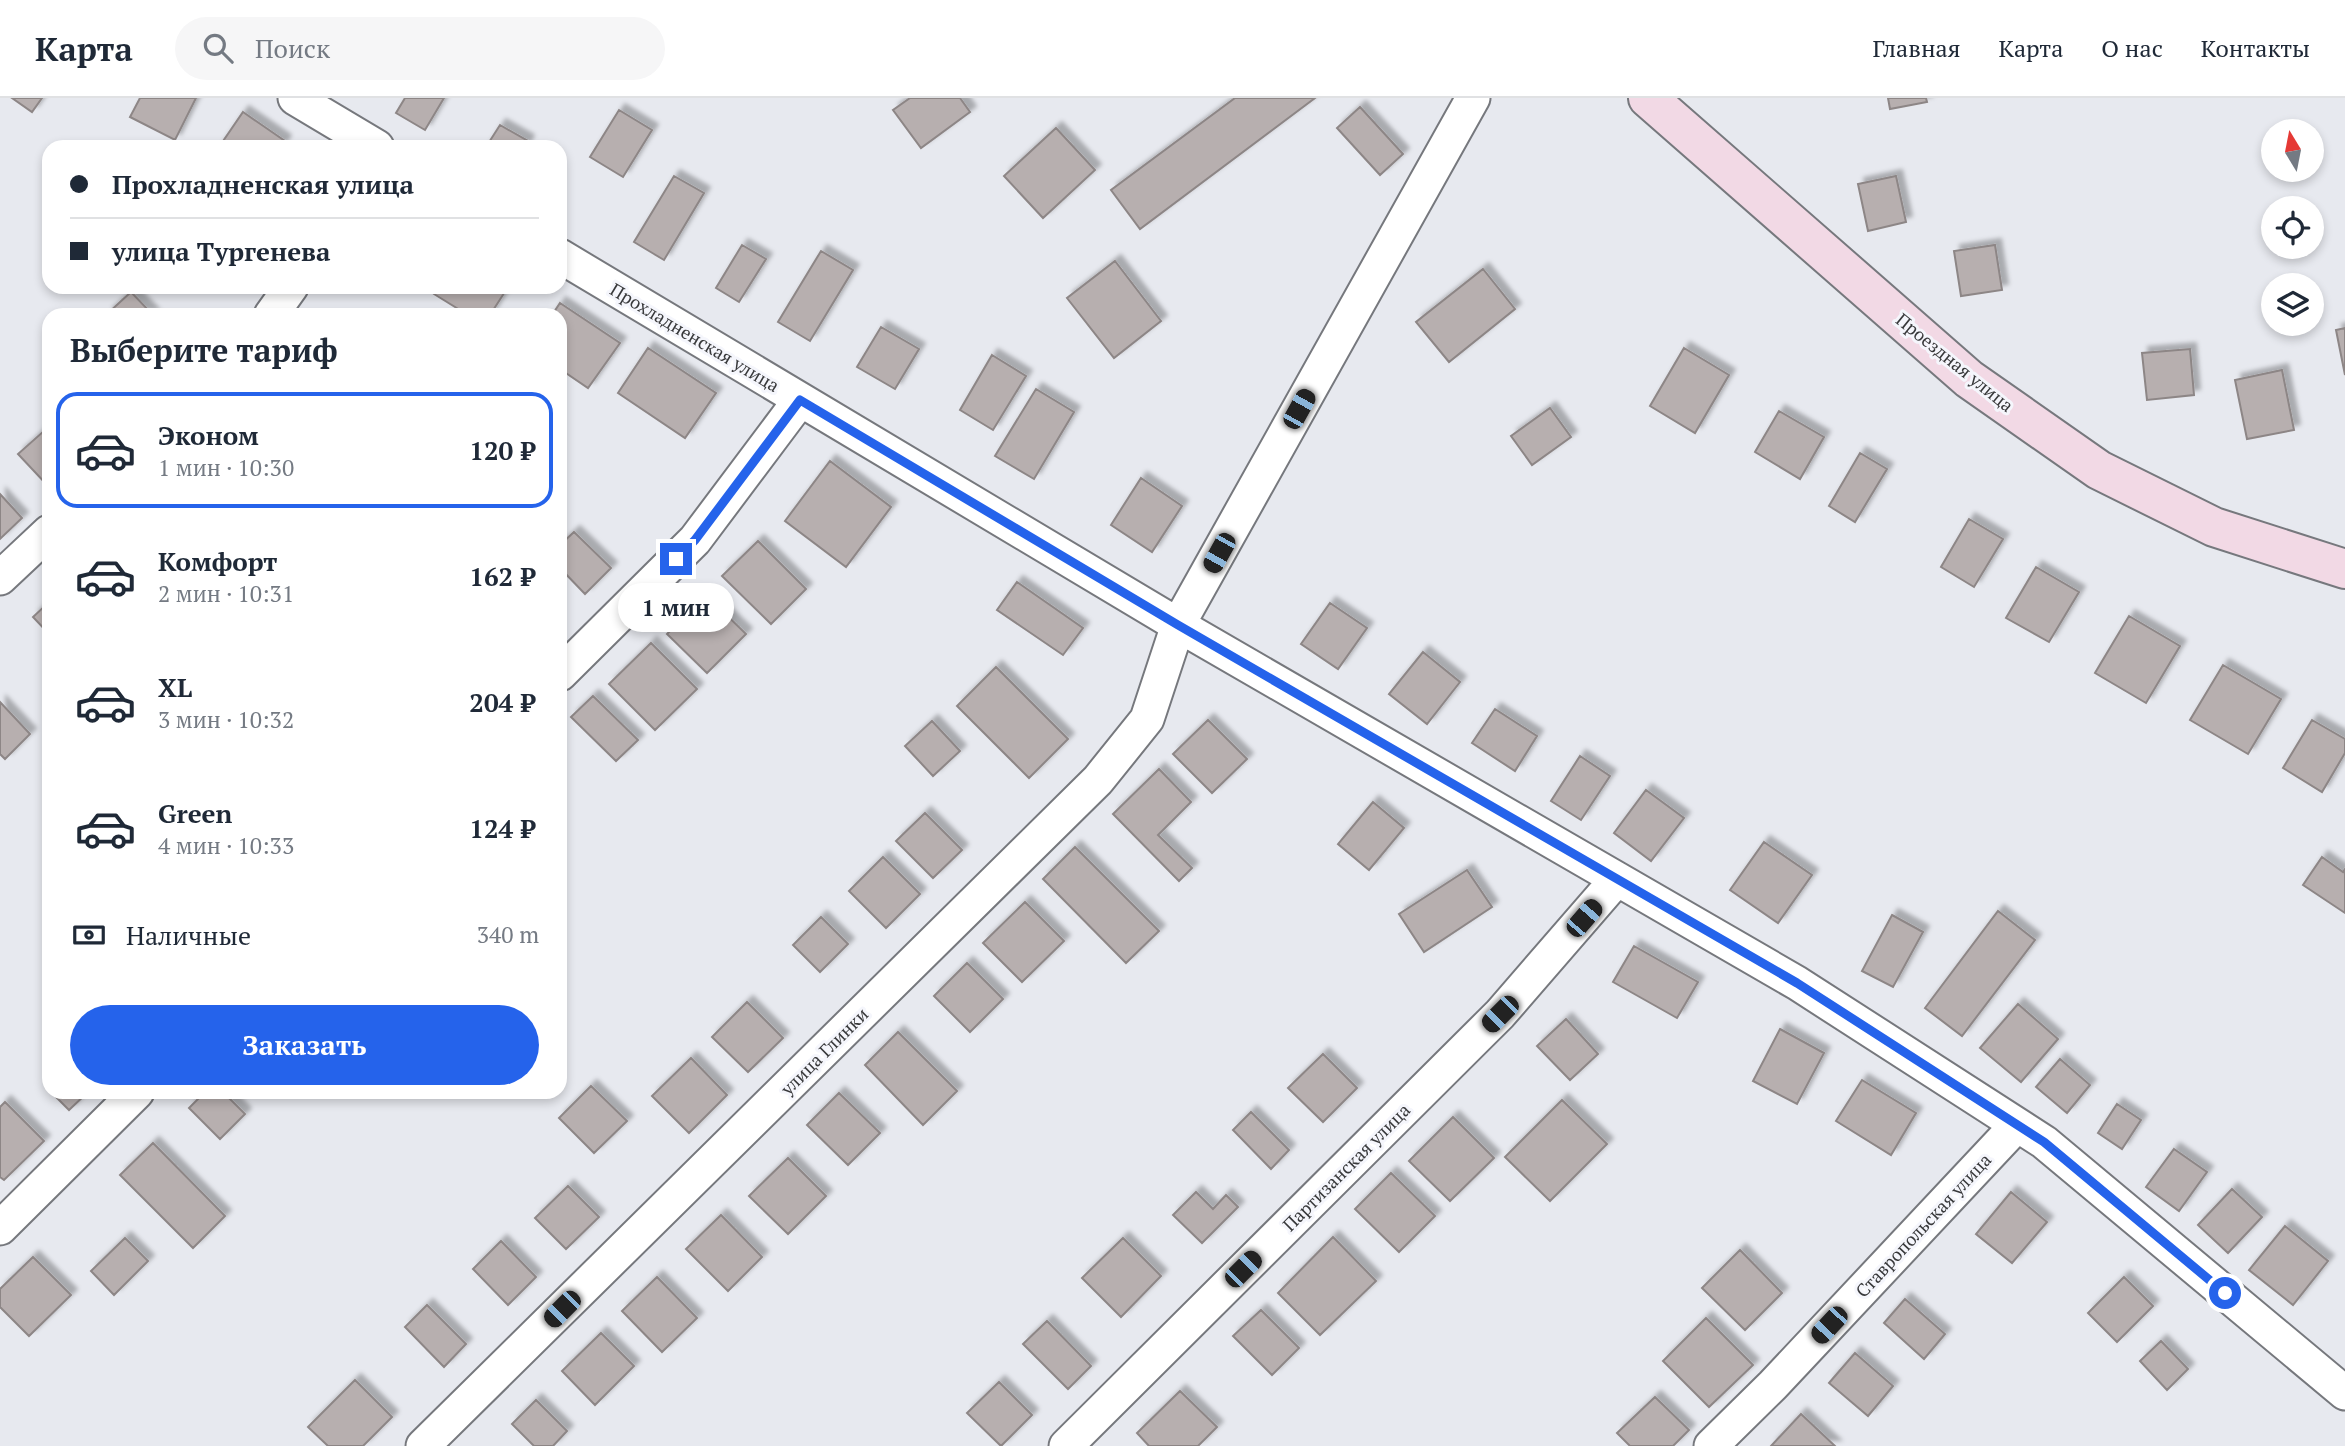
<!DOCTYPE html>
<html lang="ru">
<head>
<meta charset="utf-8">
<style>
	:root { --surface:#fff; --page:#f6f6f7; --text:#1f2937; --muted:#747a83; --line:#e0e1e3; --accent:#2563eb }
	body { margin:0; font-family:"PT Serif",serif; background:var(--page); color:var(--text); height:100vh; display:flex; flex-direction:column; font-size:26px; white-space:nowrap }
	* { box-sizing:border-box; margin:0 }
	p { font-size:23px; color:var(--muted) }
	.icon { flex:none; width:38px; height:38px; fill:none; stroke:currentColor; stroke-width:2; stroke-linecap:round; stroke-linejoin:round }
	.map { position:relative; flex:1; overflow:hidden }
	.side { position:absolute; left:42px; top:210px; width:525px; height:791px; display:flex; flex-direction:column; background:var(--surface); border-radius:21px; box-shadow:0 4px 10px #0003 }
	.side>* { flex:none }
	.hud { position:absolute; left:42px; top:42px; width:525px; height:154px; border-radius:21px; box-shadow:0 4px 10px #0003; display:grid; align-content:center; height:154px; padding:0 28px; background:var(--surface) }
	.needle { width:46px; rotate:350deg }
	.buttons { position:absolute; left:2261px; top:21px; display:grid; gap:14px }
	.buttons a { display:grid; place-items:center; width:63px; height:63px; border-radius:50%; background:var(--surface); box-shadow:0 4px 10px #0003; font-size:35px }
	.end { position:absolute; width:32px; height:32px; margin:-16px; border:9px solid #2563eb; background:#fff; box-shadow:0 0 0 4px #fff }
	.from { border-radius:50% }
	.bubble { position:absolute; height:49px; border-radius:24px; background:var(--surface); box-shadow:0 4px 10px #0003; font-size:23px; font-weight:600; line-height:49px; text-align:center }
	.car { position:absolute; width:21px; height:42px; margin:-21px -10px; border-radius:9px; box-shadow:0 0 5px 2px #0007; background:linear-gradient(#222 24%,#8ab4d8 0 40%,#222 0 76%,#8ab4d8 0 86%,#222 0) }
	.hud b { display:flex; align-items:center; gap:24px; height:66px; font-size:26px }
	.hud b+b { border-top:2px solid var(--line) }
	.hud i { width:18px; height:18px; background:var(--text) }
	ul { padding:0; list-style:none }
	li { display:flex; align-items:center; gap:21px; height:116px; margin:0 14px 10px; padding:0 14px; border:4px solid transparent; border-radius:21px }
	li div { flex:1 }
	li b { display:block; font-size:26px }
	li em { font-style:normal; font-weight:600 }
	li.current { border-color:var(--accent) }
	li>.icon { width:63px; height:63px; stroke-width:1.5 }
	h2 { padding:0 28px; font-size:32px; line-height:84px }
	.pay { display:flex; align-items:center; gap:18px; height:77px; padding:0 28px; font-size:26px }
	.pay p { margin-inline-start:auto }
	.primary-button { display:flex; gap:14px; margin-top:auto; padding:14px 28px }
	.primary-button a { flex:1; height:80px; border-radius:42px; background:var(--accent); color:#fff; font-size:28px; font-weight:600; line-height:80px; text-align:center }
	header { display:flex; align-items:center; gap:42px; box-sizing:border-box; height:98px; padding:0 35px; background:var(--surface); border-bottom:2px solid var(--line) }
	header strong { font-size:33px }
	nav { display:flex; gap:38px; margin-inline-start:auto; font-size:24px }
	.search { width:490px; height:63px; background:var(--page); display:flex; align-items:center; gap:18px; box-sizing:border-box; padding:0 24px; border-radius:38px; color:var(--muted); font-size:26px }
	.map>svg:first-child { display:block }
</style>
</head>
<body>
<header>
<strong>Карта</strong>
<div class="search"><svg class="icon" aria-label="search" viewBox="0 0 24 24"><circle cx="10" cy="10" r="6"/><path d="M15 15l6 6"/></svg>Поиск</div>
<nav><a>Главная</a><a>Карта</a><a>О нас</a><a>Контакты</a></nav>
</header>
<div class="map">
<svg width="2345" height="1348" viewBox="0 0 2345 1348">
	<defs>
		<filter id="shadow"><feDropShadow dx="6" dy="-6" stdDeviation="2" flood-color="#0004"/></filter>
	</defs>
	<rect width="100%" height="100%" fill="#e7e9ef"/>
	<path fill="#b7afaf" stroke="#8d8686" stroke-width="2" filter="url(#shadow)" d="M12,0H42L32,14Z
		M140,0H196L175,42L130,19Z
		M405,0H444L425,32L396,15Z
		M910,0H960L970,14L921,50L893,12Z
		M1235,0H1315L1140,131L1111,92Z
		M1888,0H1926L1927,4L1890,11Z
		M1360,9L1403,56L1380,77L1337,30Z
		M619,12L652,32L623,79L590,59Z
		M243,14L285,43L281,49H219Z
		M500,27L528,43L525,49H486Z
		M1056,30L1095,72L1043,120L1004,78Z
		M674,78L704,95L664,162L634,144Z
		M1896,78L1906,124L1868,133L1858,86Z
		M742,147L766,161L739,204L716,190Z
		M1995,147L2002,192L1961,198L1954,153Z
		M821,153L853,172L810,243L778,224Z
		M1115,163L1161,223L1114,260L1067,200Z
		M1483,171L1515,211L1449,264L1416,224Z
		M438,189H508L490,217H468L434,196Z
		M131,194L153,217H108L107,216Z
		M560,205L620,245L588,290L560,271V217H552Z
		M881,229L919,251L895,291L857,269Z
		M2345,230V277L2336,232Z
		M648,250L716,295L685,340L618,295Z
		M1684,250L1729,277L1695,335L1650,308Z
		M2190,251L2194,297L2147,302L2142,255Z
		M992,257L1026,278L993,332L960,312Z
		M2282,272L2294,332L2247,341L2235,282Z
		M1036,291L1074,314L1034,381L995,358Z
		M1550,310L1571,339L1532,367L1511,338Z
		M1779,313L1824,339L1800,381L1755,354Z
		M45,332L49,336L48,388L18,356Z
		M1860,355L1887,371L1855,424L1829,408Z
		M830,363L891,409L846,469L785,423Z
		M1141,380L1182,408L1152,454L1111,427Z
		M0,396L22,420L0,441Z
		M1969,421L2003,441L1974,489L1941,469Z
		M574,434L611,470L585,496L560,470V447Z
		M758,443L806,491L771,526L722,478Z
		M2036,469L2079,494L2049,544L2006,520Z
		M1017,484L1083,530L1063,557L997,512Z
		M706,497L746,536L707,575L667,536Z
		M49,504V536L33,519Z
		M1330,505L1367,530L1338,571L1301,546Z
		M2129,518L2180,548L2146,605L2095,575Z
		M651,545L697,591L655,632L609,586Z
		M1423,554L1460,584L1427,626L1389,596Z
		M2223,567L2281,601L2248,656L2190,622Z
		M996,569L1068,641L1029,680L957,608Z
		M593,598L638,642L616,663L571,619Z
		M0,604L30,636L5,661L0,656Z
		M1495,611L1537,638L1515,673L1472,645Z
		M1208,622L1247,661L1212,695L1173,656Z
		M2312,622L2345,641V655L2322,694L2283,670Z
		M932,623L960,653L933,678L905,648Z
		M1580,658L1610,678L1581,722L1551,703Z
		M1159,671L1191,704L1158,737L1192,770L1179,783L1113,716Z
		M1646,692L1684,720L1651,763L1614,735Z
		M1373,704L1404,730L1369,772L1338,746Z
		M925,715L962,752L933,780L896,743Z
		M1764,744L1812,777L1778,825L1730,792Z
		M1075,749L1159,833L1126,865L1043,781Z
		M883,759L920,796L886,830L849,793Z
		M2322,759L2343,774L2345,771V815L2303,787Z
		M1467,772L1492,809L1424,854L1399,816Z
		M1025,804L1064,843L1022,884L983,845Z
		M1998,813L2035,842L1962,938L1925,910Z
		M1892,817L1923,834L1893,889L1862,873Z
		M821,819L848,846L820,874L793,847Z
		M1634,848L1698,884L1677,920L1613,884Z
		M967,865L1003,901L970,934L934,898Z
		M747,904L783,940L748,974L712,939Z
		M2018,906L2058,941L2021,984L1980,950Z
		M1566,921L1598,956L1570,982L1537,948Z
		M1780,931L1824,955L1797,1006L1753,983Z
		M898,934L957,993L923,1027L865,967Z
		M1323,956L1357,990L1323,1024L1288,990Z
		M691,960L727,997L689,1035L652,998Z
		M2060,961L2090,987L2067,1015L2036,989Z
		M1862,982L1916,1015L1891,1057L1836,1023Z
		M591,988L627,1023L594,1055L559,1020Z
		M51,994H88L69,1012Z
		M205,994H223L245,1016L220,1041L189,1010Z
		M839,995L880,1035L848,1067L807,1027Z
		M1562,1002L1607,1046L1550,1103L1505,1059Z
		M5,1004L44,1043L4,1082L0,1079V1009Z
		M2117,1006L2141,1022L2122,1051L2098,1035Z
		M1251,1014L1289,1052L1271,1071L1233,1032Z
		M1453,1019L1494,1060L1450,1103L1409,1063Z
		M153,1045L225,1118L193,1150L120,1077Z
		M2174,1051L2207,1074L2179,1113L2146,1089Z
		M788,1060L826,1098L788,1136L749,1098Z
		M1391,1075L1435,1118L1399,1154L1355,1111Z
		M568,1088L599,1119L566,1151L535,1120Z
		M2232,1091L2262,1119L2228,1155L2198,1127Z
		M1196,1094L1213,1111L1226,1097L1238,1109L1202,1145L1173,1117Z
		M2011,1094L2047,1124L2012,1165L1976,1136Z
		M721,1117L762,1159L728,1193L686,1151Z
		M2285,1128L2328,1163L2293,1207L2249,1172Z
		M1333,1139L1376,1183L1320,1237L1278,1195Z
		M125,1140L148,1163L114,1197L91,1173Z
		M1123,1140L1161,1178L1121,1219L1082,1180Z
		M501,1143L536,1179L508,1207L473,1171Z
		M1740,1152L1782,1195L1745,1232L1702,1190Z
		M33,1159L71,1197L29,1238L0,1209V1191Z
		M657,1179L697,1220L662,1254L622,1213Z
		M2124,1179L2153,1208L2117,1244L2088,1215Z
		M1905,1201L1945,1236L1924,1261L1884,1225Z
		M427,1207L466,1246L444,1269L405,1229Z
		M1261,1212L1299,1250L1272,1277L1233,1238Z
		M1706,1220L1753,1267L1709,1309L1663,1263Z
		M1047,1223L1091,1268L1068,1291L1023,1246Z
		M601,1235L634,1268L595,1307L562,1273Z
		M2161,1243L2188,1271L2167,1292L2140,1263Z
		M1855,1255L1893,1288L1868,1318L1829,1285Z
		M355,1282L392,1319L363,1348H328L308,1329Z
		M999,1284L1032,1317L1001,1348L967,1315Z
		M1180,1293L1217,1329L1198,1348H1149L1137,1335Z
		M1655,1299L1689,1332L1673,1348H1630L1617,1335Z
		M536,1302L567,1333L553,1348H534L512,1326Z
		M1801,1316L1835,1348H1771Z"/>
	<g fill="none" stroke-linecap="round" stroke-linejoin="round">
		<defs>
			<path id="street" d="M295,0L377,49
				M560,158L1178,527L1797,885L2044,1044L2345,1295
				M271,217L291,189
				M0,480L49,434
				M560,576L695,442L800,302
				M0,1130L137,994
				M423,1348L1098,682L1147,621L1178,527L1473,0
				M1066,1348L1500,916L1617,781
				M1711,1348L1773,1287L2017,1027"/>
			<path id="secondary" d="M1648,0L1969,281L2099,372L2214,429L2345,471"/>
		</defs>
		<use href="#street" stroke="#76787d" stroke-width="37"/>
		<use href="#secondary" stroke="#76787d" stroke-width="42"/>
		<use href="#street" stroke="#fff" stroke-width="33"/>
		<use href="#secondary" stroke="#f2d9e5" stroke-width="38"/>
	</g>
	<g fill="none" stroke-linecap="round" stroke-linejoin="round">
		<path stroke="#2563eb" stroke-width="9" d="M676,461L695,442L800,302L1178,527L1797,885L2044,1044L2225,1195"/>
	</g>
	<g text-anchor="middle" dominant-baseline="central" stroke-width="6" stroke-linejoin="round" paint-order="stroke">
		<g font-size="18" fill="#38393b" stroke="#f5f6fc">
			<text transform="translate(695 239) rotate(31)">Прохладненская улица</text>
			<text transform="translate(1955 264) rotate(39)">Проездная улица</text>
			<text transform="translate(824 953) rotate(-45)">улица Глинки</text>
			<text transform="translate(1346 1069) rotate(-45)">Партизанская улица</text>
			<text transform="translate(1923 1127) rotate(-47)">Ставропольская улица</text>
		</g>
	</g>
</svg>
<div class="buttons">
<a><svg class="needle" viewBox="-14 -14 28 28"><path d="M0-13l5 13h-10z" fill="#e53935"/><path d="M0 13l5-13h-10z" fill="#747a83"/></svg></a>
<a><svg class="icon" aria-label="locate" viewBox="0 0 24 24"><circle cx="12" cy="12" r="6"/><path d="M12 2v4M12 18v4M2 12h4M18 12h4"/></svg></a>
<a><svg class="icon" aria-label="layers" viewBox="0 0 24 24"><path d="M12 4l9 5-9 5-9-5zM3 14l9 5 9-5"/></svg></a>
</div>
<i class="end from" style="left:2225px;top:1195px"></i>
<i class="end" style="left:676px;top:461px"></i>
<div class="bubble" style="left:618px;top:485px;width:116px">1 мин</div>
<i class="car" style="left:1299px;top:311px;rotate:29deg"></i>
<i class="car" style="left:1219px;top:455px;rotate:209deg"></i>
<i class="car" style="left:1584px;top:820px;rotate:41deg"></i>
<i class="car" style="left:1500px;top:916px;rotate:225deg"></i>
<i class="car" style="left:1243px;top:1171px;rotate:45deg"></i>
<i class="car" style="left:562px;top:1211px;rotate:225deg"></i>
<i class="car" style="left:1829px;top:1227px;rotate:223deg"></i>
<div class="hud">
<b><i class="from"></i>Прохладненская улица</b>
<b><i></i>улица Тургенева</b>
</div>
<section class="side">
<h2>Выберите тариф</h2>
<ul>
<li class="current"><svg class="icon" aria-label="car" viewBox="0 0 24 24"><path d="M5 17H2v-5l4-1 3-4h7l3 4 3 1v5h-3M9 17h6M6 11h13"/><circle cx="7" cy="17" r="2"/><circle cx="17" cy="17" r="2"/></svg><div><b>Эконом</b><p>1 мин · 10:30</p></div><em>120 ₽</em></li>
<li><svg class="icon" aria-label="car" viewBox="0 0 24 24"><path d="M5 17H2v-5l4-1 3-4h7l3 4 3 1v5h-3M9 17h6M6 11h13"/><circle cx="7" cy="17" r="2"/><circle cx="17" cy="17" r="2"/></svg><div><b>Комфорт</b><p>2 мин · 10:31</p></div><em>162 ₽</em></li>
<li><svg class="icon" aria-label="car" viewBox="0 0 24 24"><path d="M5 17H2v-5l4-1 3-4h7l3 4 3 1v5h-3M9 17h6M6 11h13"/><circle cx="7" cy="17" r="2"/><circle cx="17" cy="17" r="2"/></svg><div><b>XL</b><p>3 мин · 10:32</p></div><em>204 ₽</em></li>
<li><svg class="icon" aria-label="car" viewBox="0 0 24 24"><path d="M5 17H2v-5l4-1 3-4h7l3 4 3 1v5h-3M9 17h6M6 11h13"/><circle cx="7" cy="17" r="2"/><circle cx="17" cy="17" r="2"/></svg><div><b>Green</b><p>4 мин · 10:33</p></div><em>124 ₽</em></li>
</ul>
<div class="pay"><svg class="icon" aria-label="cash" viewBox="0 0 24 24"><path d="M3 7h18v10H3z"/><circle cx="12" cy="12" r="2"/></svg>Наличные<p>340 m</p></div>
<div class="primary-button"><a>Заказать</a></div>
</section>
</div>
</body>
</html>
